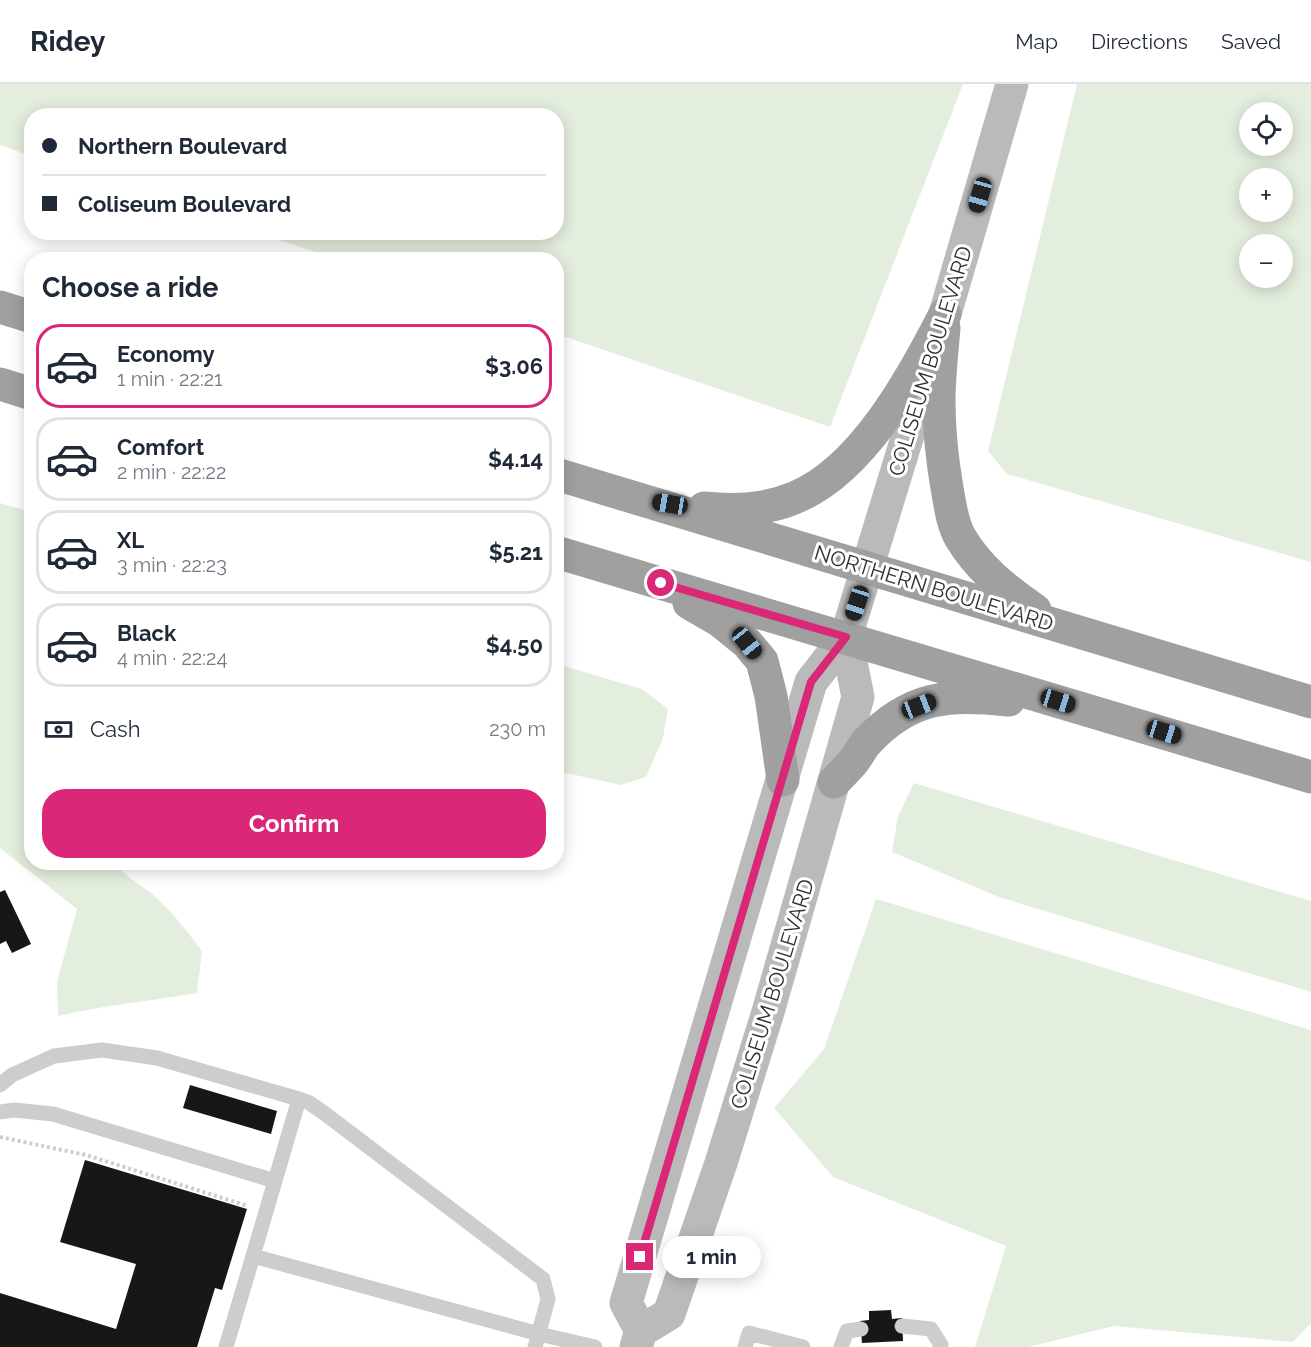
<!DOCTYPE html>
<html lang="en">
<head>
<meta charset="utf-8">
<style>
	:root { --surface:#fff; --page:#f2f2f3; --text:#1f2937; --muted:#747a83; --line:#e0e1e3; --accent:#db2777 }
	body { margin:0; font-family:Raleway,sans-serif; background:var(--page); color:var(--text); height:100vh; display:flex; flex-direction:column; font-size:22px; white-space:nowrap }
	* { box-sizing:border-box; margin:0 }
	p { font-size:20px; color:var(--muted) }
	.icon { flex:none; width:33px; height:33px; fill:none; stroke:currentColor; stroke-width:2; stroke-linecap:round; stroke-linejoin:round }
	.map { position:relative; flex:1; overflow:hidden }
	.drawer { position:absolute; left:24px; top:168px; width:540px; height:618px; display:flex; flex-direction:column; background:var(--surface); border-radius:24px; box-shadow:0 3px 15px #0003 }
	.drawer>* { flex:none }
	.top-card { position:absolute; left:24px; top:24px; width:540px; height:132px; border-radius:24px; box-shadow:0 3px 15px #0003; display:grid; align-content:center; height:132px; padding:0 18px; background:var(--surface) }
	.tools { position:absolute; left:1239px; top:18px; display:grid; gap:12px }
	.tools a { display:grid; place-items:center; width:54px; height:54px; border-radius:50%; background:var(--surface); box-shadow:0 3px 15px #0003; font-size:30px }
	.end { position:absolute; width:27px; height:27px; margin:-14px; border:8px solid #db2777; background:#fff; box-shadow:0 0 0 3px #fff }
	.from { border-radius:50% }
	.bubble { position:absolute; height:42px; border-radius:21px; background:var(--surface); box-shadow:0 3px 15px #0003; font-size:20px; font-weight:700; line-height:42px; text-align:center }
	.car { position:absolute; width:18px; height:36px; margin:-18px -9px; border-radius:8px; box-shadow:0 0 4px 2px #0007; background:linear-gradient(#222 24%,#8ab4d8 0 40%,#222 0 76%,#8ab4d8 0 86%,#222 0) }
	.top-card b { display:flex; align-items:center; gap:21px; height:57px; font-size:22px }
	.top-card b+b { border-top:2px solid var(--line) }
	.top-card i { width:15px; height:15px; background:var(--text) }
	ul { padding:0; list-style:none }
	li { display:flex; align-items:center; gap:18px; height:84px; margin:0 12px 9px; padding:0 6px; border:3px solid var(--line); border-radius:24px }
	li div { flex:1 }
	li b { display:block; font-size:22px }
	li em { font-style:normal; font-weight:700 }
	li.current { border-color:var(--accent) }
	li>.icon { width:54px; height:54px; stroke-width:1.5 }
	h2 { padding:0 18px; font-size:27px; line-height:72px }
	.pay { display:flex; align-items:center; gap:15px; height:66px; padding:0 18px; font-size:22px }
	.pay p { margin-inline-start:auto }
	.action { display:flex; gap:12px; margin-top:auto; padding:12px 18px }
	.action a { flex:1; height:69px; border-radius:24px; background:var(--accent); color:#fff; font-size:24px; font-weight:700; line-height:69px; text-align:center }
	header { display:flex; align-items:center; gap:36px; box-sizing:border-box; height:84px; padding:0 30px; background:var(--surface); border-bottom:2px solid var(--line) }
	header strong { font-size:28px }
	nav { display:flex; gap:33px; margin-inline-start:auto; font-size:21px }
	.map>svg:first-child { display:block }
</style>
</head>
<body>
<header>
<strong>Ridey</strong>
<nav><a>Map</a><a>Directions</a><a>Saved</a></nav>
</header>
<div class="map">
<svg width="1311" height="1263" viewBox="0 0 1311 1263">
	<rect width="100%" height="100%" fill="#fff"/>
	<path fill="#e4eede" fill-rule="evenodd" d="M0,0H963L830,343L557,250L556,176L337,175L257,149L556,148V32H32L31,72L0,61Z
		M1077,0H1311V478L1007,390L988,367ZM1250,28H1282V62H1250ZM1250,94H1282V128H1250ZM1282,160V194H1250V160Z
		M0,419L31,428L32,778L117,779C123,793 141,800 152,810C171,826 187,847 202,867L197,909C151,917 104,921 58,932L57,898L77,825L0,764Z
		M557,580L642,605L668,625L663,654L646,693L621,701L557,687Z
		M914,699L1311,817V908L999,813L892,768L898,732Z
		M876,815L1311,946V1239L1293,1258L1114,1242L1028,1263H975L1006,1162L833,1093L774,1024L824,965Z"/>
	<path fill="#171717" d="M5,806L31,860L12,869L6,857L0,860V808Z
		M190,1001L277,1027L271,1050L183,1024Z
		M85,1076L247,1125L222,1206L215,1204L197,1263H0V1209L116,1245L136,1180L60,1158Z
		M891,1226L892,1235L902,1234L903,1257L862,1259L860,1237L869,1236V1227Z"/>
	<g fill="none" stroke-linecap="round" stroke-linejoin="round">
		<path stroke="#cdcdcd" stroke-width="4" stroke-dasharray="3 3" stroke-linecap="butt" d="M0,1053L86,1071L248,1122"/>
		<path stroke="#cdcdcd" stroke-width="15" d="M0,1001L12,991L54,972L102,966L157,974L299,1015
			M0,1028L14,1026L53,1030L275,1097L253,1172
			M275,1097L299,1015L308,1018L324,1029L543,1195L548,1215L535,1263
			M902,1242L931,1245L941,1261L940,1263
			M226,1263L253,1172L539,1250L595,1263
			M745,1263L749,1249L803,1263
			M841,1263L847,1247L861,1245"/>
		<path stroke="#bababa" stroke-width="33" d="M641,1247L626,1219L811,598L846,553L945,230L1012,0
			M636,1263L641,1247L669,1230L721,1079L768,928L858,613L846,553"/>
		<path stroke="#a0a0a0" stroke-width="33" d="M0,223L32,233
			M944,244C942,268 939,293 939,317C939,347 942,375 947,404C950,420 952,439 960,453C978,484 1006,506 1035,526
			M0,300L32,310
			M556,390L1311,618
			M704,424C734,427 766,426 794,414C862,387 913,293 945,230
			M556,468L1311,693
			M689,519L720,537L747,559L762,577L771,612L783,696
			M834,698C840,692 847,685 853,678C858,672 861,665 866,659C910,611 949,610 1009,616"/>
	</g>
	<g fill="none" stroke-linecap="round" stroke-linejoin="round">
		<path stroke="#db2777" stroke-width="8" d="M640,1173L811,598L846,553L661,499"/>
	</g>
	<g text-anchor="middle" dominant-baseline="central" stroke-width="6" stroke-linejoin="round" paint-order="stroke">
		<g font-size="21" fill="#303030" stroke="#fff">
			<text transform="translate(930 277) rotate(-73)">COLISEUM BOULEVARD</text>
			<text transform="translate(934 504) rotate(17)">NORTHERN BOULEVARD</text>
			<text transform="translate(772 910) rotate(-73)">COLISEUM BOULEVARD</text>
		</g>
	</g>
</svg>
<div class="tools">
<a><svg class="icon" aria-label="locate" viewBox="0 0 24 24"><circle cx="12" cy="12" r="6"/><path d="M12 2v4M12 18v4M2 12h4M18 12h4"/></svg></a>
<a>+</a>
<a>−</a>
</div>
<i class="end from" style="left:661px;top:499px"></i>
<i class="end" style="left:640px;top:1173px"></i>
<div class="bubble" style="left:662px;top:1152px;width:99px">1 min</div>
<i class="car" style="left:980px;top:111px;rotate:196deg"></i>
<i class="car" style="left:670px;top:420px;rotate:279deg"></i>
<i class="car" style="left:857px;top:519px;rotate:198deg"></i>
<i class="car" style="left:747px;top:559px;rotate:141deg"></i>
<i class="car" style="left:1058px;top:617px;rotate:107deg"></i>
<i class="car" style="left:919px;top:622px;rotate:69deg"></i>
<i class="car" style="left:1164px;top:648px;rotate:107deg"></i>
<div class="top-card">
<b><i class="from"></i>Northern Boulevard</b>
<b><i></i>Coliseum Boulevard</b>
</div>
<section class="drawer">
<h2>Choose a ride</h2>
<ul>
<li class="current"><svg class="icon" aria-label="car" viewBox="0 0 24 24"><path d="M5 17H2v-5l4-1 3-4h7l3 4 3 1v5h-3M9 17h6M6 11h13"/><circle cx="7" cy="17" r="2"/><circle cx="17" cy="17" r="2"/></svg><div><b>Economy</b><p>1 min · 22:21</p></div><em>$3.06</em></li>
<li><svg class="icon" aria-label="car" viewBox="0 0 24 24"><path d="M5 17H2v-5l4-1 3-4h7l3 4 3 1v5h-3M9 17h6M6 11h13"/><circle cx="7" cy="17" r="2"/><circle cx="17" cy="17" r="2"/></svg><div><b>Comfort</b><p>2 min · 22:22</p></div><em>$4.14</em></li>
<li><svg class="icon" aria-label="car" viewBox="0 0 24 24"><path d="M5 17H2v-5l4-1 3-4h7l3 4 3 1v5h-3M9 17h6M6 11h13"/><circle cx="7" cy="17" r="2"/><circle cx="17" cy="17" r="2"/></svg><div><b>XL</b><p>3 min · 22:23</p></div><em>$5.21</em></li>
<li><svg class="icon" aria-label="car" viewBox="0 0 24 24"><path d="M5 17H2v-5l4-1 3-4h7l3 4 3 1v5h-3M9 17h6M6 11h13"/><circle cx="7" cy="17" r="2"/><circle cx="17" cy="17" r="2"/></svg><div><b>Black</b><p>4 min · 22:24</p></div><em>$4.50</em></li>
</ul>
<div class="pay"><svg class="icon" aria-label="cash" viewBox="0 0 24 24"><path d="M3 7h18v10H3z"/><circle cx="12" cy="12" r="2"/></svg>Cash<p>230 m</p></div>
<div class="action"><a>Confirm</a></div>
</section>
</div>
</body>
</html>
